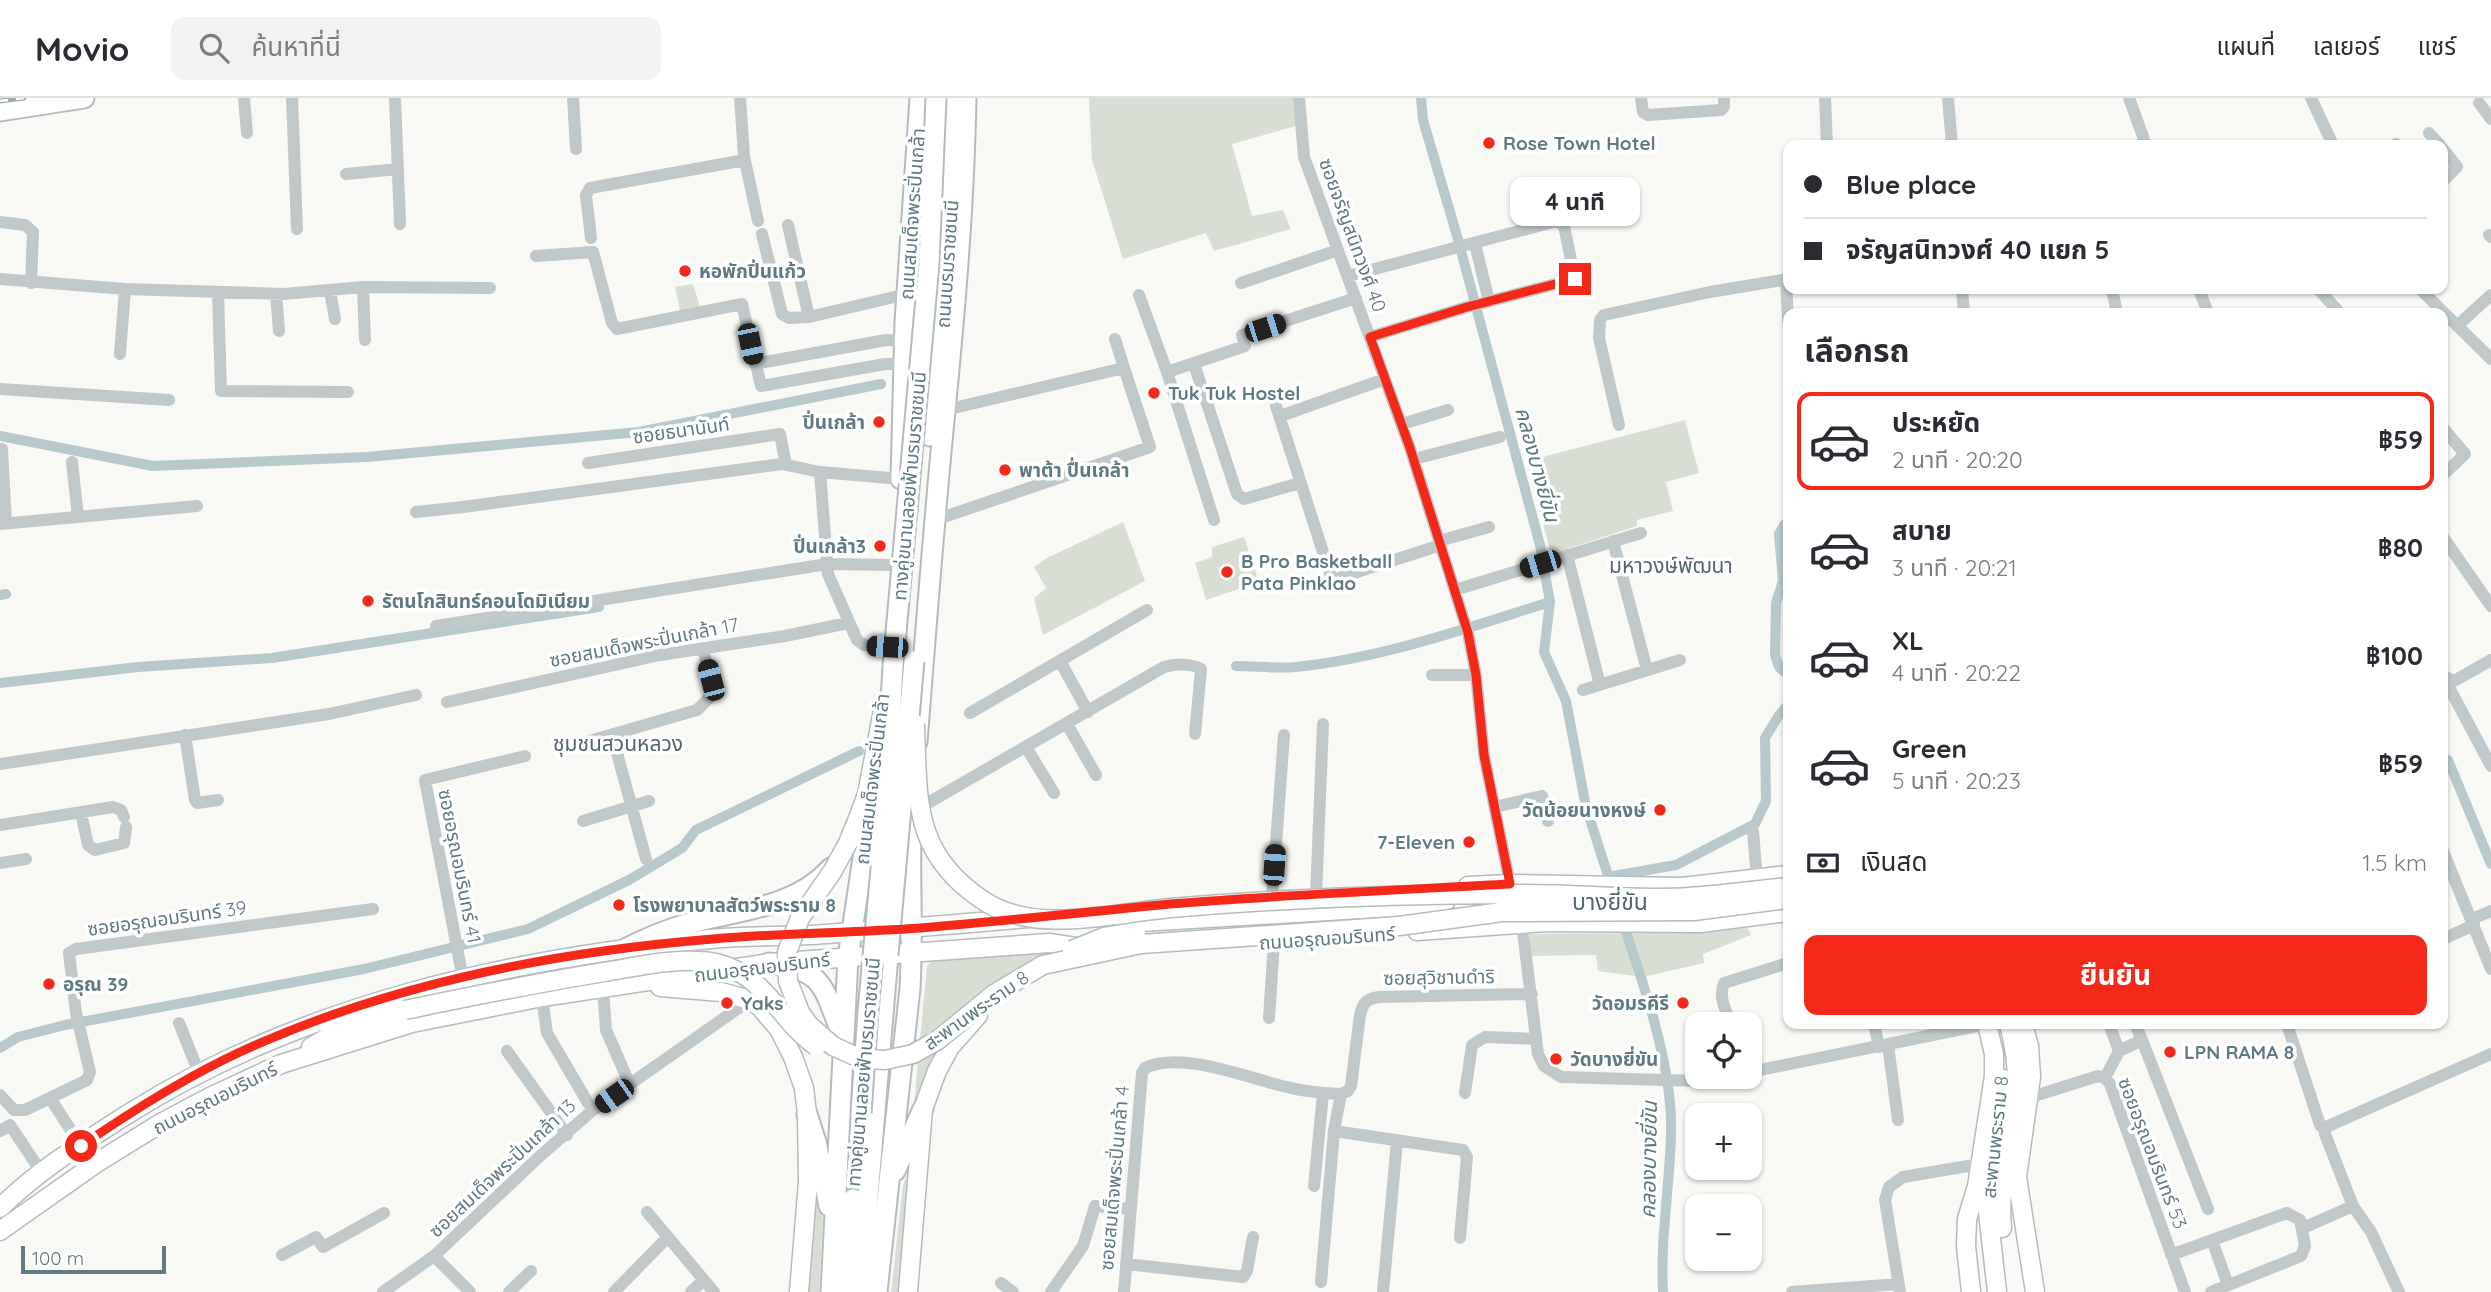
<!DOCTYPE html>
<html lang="th">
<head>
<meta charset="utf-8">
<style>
	:root { --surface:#fff; --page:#f2f2f3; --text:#2b2b33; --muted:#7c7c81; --line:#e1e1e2; --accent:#f4291a }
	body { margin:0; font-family:Quicksand,"Noto Sans Thai",sans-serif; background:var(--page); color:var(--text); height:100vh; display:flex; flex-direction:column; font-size:26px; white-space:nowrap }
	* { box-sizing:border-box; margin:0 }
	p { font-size:23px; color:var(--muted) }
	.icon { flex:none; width:38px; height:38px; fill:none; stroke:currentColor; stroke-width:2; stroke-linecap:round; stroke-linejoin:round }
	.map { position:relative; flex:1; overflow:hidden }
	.panel { position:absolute; left:1783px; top:210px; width:665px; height:721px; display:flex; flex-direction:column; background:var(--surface); border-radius:14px; box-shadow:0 2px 5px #0004 }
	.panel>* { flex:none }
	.guide { position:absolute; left:1783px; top:42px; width:665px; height:154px; border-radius:14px; box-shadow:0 2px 5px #0004; display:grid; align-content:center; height:154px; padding:0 21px; background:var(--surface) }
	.tools { position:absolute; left:1685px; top:914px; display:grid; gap:14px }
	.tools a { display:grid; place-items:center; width:77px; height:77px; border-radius:14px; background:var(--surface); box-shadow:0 2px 5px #0004; font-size:35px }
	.scale { position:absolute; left:21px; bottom:18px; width:145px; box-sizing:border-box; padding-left:7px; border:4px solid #607a83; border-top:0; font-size:19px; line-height:24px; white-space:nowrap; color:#607a83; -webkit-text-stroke:5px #fff; paint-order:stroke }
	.end { position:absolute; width:32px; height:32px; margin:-16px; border:9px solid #f4291a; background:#fff; box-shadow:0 0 0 4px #fff }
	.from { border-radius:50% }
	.bubble { position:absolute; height:49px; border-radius:14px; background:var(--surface); box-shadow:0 2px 5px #0004; font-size:23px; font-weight:700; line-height:49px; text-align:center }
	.car { position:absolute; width:21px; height:42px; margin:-21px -10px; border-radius:9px; box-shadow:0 0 5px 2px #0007; background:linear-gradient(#222 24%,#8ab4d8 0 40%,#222 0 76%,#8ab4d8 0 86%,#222 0) }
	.guide b { display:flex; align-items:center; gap:24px; height:66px; font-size:26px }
	.guide b+b { border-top:2px solid var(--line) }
	.guide i { width:18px; height:18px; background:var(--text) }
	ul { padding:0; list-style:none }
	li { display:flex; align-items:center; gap:21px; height:98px; margin:0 14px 10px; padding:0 7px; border:4px solid transparent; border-radius:14px }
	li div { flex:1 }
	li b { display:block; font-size:26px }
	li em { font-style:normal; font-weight:700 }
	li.active { border-color:var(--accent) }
	li>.icon { width:63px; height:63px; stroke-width:1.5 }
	h2 { padding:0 21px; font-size:32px; line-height:84px }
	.pay { display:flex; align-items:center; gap:18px; height:77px; padding:0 21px; font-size:26px }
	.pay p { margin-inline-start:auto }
	.button { display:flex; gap:14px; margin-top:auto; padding:14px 21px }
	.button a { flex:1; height:80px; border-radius:14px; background:var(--accent); color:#fff; font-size:28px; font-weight:700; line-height:80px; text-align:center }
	header { display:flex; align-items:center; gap:42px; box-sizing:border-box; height:98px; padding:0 35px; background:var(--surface); border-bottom:2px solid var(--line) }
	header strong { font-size:33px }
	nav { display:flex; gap:38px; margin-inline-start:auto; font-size:24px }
	.search { width:490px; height:63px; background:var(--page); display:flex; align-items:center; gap:18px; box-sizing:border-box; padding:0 24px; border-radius:14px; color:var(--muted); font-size:26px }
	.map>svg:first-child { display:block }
</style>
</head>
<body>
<header>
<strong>Movio</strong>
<div class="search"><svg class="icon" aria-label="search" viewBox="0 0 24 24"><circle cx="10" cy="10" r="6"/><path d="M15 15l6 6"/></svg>ค้นหาที่นี่</div>
<nav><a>แผนที่</a><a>เลเยอร์</a><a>แชร์</a></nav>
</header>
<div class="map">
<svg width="2491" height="1194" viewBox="0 0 2491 1194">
	<rect width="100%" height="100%" fill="#f8f8f5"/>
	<path fill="#d9ded4" d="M1089,0H1294L1296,28L1232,46L1252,118L1283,112L1291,131L1214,153L1206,135L1123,161L1092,62Z
		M693,186L700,209L680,213L675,189Z
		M1685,322L1699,375L1666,384L1673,413L1637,422V428L1551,456L1527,363Z
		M1123,424L1145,483L1043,537L1034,500L1046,490L1034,469L1047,460Z
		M1244,439L1259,484L1206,502L1195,465L1212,459V449Z
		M1748,830L1751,837L1703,856L1704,865L1643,879L1598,873L1596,857L1531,858L1530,836L1649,835Z
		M1058,851L989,891L913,1017L927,868L933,862Z
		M912,1061L903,1194H891L903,1087Z
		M815,1074L823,1120L819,1194H804Z"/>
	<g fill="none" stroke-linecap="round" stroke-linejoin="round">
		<path stroke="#b7c9cb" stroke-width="10" d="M1421,0L1423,22L1457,138L1540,447L1550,504L1544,554L1566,603L1586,709L1612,790
			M0,338L153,368L367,359L639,334L881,286
			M1788,424L1784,427L1779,436L1783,483L1776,505L1775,557L1779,569L1788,577
			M0,497L6,496
			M1236,568C1256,568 1276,571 1296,569C1383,560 1467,530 1550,504
			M0,585L138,569L272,560L599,509
			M2448,662L2491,766
			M1608,779L1676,767L1755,726L1766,703L1765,640L1779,617L1788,607
			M1622,822C1643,884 1673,969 1671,1034C1670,1088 1660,1140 1663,1194
			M0,950L18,939L65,927L364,871L528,831L629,782L682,750L696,732L859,653"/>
		<defs>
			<path id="secondary" d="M1468,788L1510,786L1682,789L1788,777
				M1141,824L1396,809L1446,803
				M1417,833L1547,824L1700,825L1788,814
				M660,889L721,894L750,902L760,909L779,931L793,959L804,990L807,1016L808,1084L799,1194
				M2023,926L2029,948L2031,979L2017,1079L2035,1194
				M311,949L332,937L405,912
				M0,1110C37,1073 84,1044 128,1016C303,906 507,861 711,841C749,837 788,839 826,836C894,831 961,826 1028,820
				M2002,1130C1997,1081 2016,1034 2017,985C2017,965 2014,945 2009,926
				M0,1133L98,1064L161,1025L210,999L281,966L412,925L542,899L769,865L1049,845L1089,851
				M908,1194L923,1011L937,973L950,949L978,917
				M1971,1194L1966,1148L1967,1121L1977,1088L1994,978V956L1987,926
				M1997,1194L1987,1105L2000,1018L2003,981"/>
			<path id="primary" d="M0,13L84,0
				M930,338L951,33L950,0
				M901,381L905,224L920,0
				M917,644C925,541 933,437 943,333C954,222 964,112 966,0
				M627,850C647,840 665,832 687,826C737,812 794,811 831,770
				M769,865C822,873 822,884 840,932
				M807,1016L816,1044L829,1108
				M895,1073L923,1011
				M831,1194L848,860L874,686
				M844,1194L853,1101
				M860,1194L888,857
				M877,1194L910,890C914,821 907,753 914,685"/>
		</defs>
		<use href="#secondary" stroke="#b3bcbf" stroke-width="21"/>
		<use href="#primary" stroke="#b4bbbe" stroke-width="23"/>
		<path stroke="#c0c8ca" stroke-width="12" d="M244,0L247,35
			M292,0L297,131
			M395,0L400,126
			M573,0L576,51
			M740,0L744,58L758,123
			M1299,0L1304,59L1410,350L1468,535L1476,577L1484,657L1510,786
			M1641,0L1643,14L1648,17L1721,12L1724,9V0
			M1825,0L1827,47
			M1948,0L1952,47
			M2129,0L2146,47
			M2311,0L2333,47
			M2479,5L2491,21
			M2429,35L2440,47
			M2396,46V47
			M2443,51L2457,69L2443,83
			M346,76L398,71
			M0,124L25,127L33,134L31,185
			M788,127L809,219L907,196
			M762,136L782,216L789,220L809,219
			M2489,137L2491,139
			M591,140L586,97L590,90L745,62
			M1475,146L1489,203
			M536,158L593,154L612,225L617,231L742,206L761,288L885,266H904
			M1348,178L1557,123L1564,128L1575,181L1467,209L1370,239
			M0,181L125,191L284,196L363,189L490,190
			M1786,181L1788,222
			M1241,185L1338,152
			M363,189L365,242
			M1962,191L1964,215
			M2112,191L2117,215
			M2199,191L2208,215
			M2318,191L2340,215
			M2420,191L2491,261
			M330,193L335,221
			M218,194L221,293L348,294
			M276,196L279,233
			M1139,197L1167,274L1245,248L1242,237L1356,200
			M2457,228L2491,197
			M1115,241L1124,270
			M120,256L125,191
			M755,266L886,242L904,243
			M1194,266L1237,396L1244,401L1300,385
			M1167,274L1214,422
			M0,291L169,302
			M1276,308L1332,482L1441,447
			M1286,316L1385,281
			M1402,326L1448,312
			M1619,327L1599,240L1600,222L1604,217L1710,194L1788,181
			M2443,330L2465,356L2443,377
			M2,351L6,425
			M1414,361L1500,339
			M72,364L78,419
			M588,365L780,336L786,367
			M820,374L828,476L857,542L864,547L887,549
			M416,414L463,409L782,366L820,374L901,381
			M935,422L1150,349L1124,270L945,312
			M0,426L197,408
			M2443,439L2491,508
			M1439,443L1489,429
			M1613,443L1647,572
			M1567,457L1600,587
			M1455,492L1641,435
			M436,528L827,466L893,467
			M1060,563L1088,614
			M1432,577H1476
			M2443,578L2491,668
			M2443,578L2454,583L2491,562
			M1583,592L1680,562
			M447,604L660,557L785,538L848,525
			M970,615L1147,512
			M1067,626L1096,677
			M185,637L195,702L197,705L218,702
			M612,637L646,761
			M572,648L697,612L714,595L703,551
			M1026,649L1054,695
			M0,666L329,616L416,597
			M1495,709L1542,698L1548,723
			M914,713L1164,569C1175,566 1191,565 1201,571L1195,636
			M81,715L88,747L95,752L124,745L126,729
			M583,723L649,703
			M0,727L113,709L121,712L124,719
			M1753,734L1757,780
			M2443,753L2491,871
			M0,765L26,761
			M1316,798L1323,626
			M1272,800L1284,637
			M2472,821L2491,813
			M1522,826L1538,956L1544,968L1561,979L1700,983L1726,978
			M2443,841L2474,827
			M463,881L425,682L525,658
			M603,889L606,932L627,980
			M542,899L547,935L588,1005
			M1269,920L1274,844
			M179,925L199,975
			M1731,926C1726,913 1718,899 1724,885L1788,865
			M1874,926L1879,949
			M2287,926L2320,1027L2324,1031
			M2142,942L2208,1111
			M1888,947L1898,1022
			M507,953L567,1037
			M2119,953L2142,942L2135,926
			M1750,974L1987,926
			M2105,980L2119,953L2109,926
			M1465,995L1472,947L1485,939L1536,941
			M1341,996L1348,993L1351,988L1360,917C1363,905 1366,901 1379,899L1532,896
			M0,997L14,1012H25L87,982L90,974L76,915L69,855L76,851L373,811
			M50,1000L81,1048
			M2028,1000L2098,978L2105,980L2110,986L2185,1194
			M0,1033L10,1027L42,1075
			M1334,1033L1463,1052L1467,1059L1460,1140
			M1314,1088L1323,996
			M2353,1108L2371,1134L2399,1194
			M647,1114L714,1194
			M2303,1130L2353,1108L2325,1036L2326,1029L2491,956
			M2212,1142L2228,1187
			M282,1157L316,1139L323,1149L384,1115
			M2171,1157L2287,1115L2300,1122L2305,1148L2301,1158L2211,1194
			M434,1158L470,1194
			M1126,1166L1243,1179L1247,1173L1253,1139
			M1321,1184L1334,1033L1341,996
			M1001,1185L1013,1194
			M383,1194L434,1158L540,1058L593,1012L750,902
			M509,1194L531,1173
			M614,1194L668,1139
			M691,1194L704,1182
			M1051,1194L1083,1148L1095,1108L1131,1111
			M1124,1194L1142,975L1145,970C1182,952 1250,981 1287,989C1305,994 1322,995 1341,996
			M1383,1194L1397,1044
			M1792,1194L1899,1186
			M1900,1194L1885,1102L1889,1089L1903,1079L1980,1066"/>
		<use href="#secondary" stroke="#fff" stroke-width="18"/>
		<use href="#primary" stroke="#fff" stroke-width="19"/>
		<defs>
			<path id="rail" d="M0,3L24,0"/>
		</defs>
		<use href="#rail" stroke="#9faaaf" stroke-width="5"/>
		<use href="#rail" stroke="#fff" stroke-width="2.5" stroke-dasharray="8" stroke-linecap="butt"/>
		<defs>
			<path id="secondary-bridge" d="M885,602L867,696L859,718L848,745L832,774L800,820L787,854L788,883L800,914L809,927L833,948L859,960L885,962L913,956L938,942L994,896L1043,867L1141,846L1399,828L1502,814L1694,813L1788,801
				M915,626C918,702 912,756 984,803C1035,837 1114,815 1171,810C1287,800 1403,796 1519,796C1575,795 1633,803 1689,799C1722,797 1755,792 1788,789
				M1072,852L1104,839L1136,834
				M405,912C472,898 538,885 604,874C635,869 668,861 699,863C711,863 725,867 735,872C770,889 785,927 816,948"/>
			<path id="primary-bridge" d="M888,857L914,563
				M861,1015L868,913L883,749L893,568L929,166L936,0"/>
		</defs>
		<use href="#secondary-bridge" stroke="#b3bcbf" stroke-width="21" stroke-linecap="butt"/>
		<use href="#primary-bridge" stroke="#b4bbbe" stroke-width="23" stroke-linecap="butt"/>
		<use href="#secondary-bridge" stroke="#fff" stroke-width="18"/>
		<use href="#primary-bridge" stroke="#fff" stroke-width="19"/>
	</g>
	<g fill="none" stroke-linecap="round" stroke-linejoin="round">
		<path stroke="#f4291a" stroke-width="9" d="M81,1048C132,1013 184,980 240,954C386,887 553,854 713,841C782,835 851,835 920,830C1003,823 1087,814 1170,806C1283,797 1397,792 1510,786L1484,657L1476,577L1468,535L1410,350L1370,239L1467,209L1575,181"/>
	</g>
	<g fill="#f4291a" stroke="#fff" stroke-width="2.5">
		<circle cx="1489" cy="45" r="7"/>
		<circle cx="685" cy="173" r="7"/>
		<circle cx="1154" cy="295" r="7"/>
		<circle cx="879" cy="324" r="7"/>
		<circle cx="1005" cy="372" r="7"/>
		<circle cx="880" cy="448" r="7"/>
		<circle cx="1227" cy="474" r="7"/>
		<circle cx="368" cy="503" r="7"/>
		<circle cx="1660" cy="712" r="7"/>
		<circle cx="1469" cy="744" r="7"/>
		<circle cx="619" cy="807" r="7"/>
		<circle cx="49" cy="886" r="7"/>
		<circle cx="727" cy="905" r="7"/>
		<circle cx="1683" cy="905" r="7"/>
		<circle cx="2170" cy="954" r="7"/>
		<circle cx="1556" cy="961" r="7"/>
	</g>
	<g text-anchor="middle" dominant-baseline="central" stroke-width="7" stroke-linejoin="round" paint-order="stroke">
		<g font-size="19" font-weight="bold" fill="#607a83" stroke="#fff" text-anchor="start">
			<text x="1503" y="45">Rose Town Hotel</text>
			<text x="699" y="173">หอพักปิ่นแก้ว</text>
			<text x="1168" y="295">Tuk Tuk Hostel</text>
			<text x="865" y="324" text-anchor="end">ปิ่นเกล้า</text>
			<text x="1019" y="372">พาต้า ปื่นเกล้า</text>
			<text x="866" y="448" text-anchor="end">ปิ่นเกล้า3</text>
			<text x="1241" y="463">B Pro Basketball<tspan x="1241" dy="22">Pata Pinklao</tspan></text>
			<text x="382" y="503">รัตนโกสินทร์คอนโดมิเนียม</text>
			<text x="1646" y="712" text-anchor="end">วัดน้อยนางหงษ์</text>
			<text x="1455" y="744" text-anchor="end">7-Eleven</text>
			<text x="633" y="807">โรงพยาบาลสัตว์พระราม 8</text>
			<text x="63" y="886">อรุณ 39</text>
			<text x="741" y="905">Yaks</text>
			<text x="1669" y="905" text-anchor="end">วัดอมรคีรี</text>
			<text x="2184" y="954">LPN RAMA 8</text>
			<text x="1570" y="961">วัดบางยี่ขัน</text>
		</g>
		<g font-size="19" fill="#607a83" stroke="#fff">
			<text transform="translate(912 116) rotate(-86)">ถนนสมเด็จพระปิ่นเกล้า</text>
			<text transform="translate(1353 137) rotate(70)">ซอยจรัญสนิทวงศ์ 40</text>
			<text transform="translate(947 166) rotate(-86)">ถนนบรมราชชนนี</text>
			<text transform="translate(681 332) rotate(-8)">ซอยธนานันท์</text>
			<text transform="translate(909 388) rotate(-85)">ทางคู่ขนานลอยฟ้าบรมราชชนนี</text>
			<text transform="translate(644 544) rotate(-11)">ซอยสมเด็จพระปิ่นเกล้า 17</text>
			<text transform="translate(872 681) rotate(-83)">ถนนสมเด็จพระปิ่นเกล้า</text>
			<text transform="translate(460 768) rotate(79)">ซอยอรุณอมรินทร์ 41</text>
			<text transform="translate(167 820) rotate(-8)">ซอยอรุณอมรินทร์ 39</text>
			<text transform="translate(1327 840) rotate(-4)">ถนนอรุณอมรินทร์</text>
			<text transform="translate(762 869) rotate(-7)">ถนนอรุณอมรินทร์</text>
			<text transform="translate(1439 879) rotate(-1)">ซอยสุวิชานดำริ</text>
			<text transform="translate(976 912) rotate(-35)">สะพานพระราม 8</text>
			<text transform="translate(863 974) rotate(-85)">ทางคู่ขนานลอยฟ้าบรมราชชนนี</text>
			<text transform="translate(215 1000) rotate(-27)">ถนนอรุณอมรินทร์</text>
			<text transform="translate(1995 1039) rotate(-84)">สะพานพระราม 8</text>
			<text transform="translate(2153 1055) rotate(69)">ซอยอรุณอมรินทร์ 53</text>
			<text transform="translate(502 1070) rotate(-43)">ซอยสมเด็จพระปิ่นเกล้า 13</text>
			<text transform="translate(1114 1080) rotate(-85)">ซอยสมเด็จพระปิ่นเกล้า 4</text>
		</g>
		<g font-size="21" font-style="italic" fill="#5b797d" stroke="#fff">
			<text transform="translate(1538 366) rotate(75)">คลองบางยี่ขัน</text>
			<text transform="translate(1648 1062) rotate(-89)">คลองบางยี่ขัน</text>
		</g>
		<g font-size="21" fill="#53666d" stroke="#fff">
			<text x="1671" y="467">มหาวงษ์พัฒนา</text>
			<text x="618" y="645">ชุมชนสวนหลวง</text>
		</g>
		<g font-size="23" fill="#53666d" stroke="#fff">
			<text x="1610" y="803">บางยี่ขัน</text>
		</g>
	</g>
</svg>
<div class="tools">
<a><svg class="icon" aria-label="locate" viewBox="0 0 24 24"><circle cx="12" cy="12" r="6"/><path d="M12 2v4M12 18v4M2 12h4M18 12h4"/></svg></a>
<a>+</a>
<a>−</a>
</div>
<div class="scale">100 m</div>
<i class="end from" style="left:81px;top:1048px"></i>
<i class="end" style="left:1575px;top:181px"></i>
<div class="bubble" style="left:1510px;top:79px;width:130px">4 นาที</div>
<i class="car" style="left:1265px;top:230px;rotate:72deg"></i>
<i class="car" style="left:750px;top:246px;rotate:168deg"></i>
<i class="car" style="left:1540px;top:466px;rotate:253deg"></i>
<i class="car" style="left:887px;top:549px;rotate:273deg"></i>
<i class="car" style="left:711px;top:582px;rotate:345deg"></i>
<i class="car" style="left:1274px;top:767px;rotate:4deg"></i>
<i class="car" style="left:614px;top:998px;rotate:235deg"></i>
<div class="guide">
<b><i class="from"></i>Blue place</b>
<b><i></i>จรัญสนิทวงศ์ 40 แยก 5</b>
</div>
<section class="panel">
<h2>เลือกรถ</h2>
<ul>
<li class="active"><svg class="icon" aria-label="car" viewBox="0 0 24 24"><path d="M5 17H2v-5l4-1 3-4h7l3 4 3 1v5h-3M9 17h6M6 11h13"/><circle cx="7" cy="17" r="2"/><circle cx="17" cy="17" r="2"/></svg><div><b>ประหยัด</b><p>2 นาที · 20:20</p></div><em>฿59</em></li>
<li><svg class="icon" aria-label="car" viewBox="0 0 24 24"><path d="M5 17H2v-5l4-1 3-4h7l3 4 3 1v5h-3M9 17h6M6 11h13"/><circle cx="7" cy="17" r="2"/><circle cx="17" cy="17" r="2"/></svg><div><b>สบาย</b><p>3 นาที · 20:21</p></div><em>฿80</em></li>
<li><svg class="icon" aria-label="car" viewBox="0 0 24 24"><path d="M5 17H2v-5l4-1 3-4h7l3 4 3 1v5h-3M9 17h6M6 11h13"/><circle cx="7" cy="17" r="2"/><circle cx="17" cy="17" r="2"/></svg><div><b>XL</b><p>4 นาที · 20:22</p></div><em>฿100</em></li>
<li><svg class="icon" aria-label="car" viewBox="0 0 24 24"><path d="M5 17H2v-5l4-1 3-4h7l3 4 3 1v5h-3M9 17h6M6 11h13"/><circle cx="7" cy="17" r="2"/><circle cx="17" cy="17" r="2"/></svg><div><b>Green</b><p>5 นาที · 20:23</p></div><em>฿59</em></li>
</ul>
<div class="pay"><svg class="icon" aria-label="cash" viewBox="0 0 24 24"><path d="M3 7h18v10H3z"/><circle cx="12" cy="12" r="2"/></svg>เงินสด<p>1.5 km</p></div>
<div class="button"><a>ยืนยัน</a></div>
</section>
</div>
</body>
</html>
